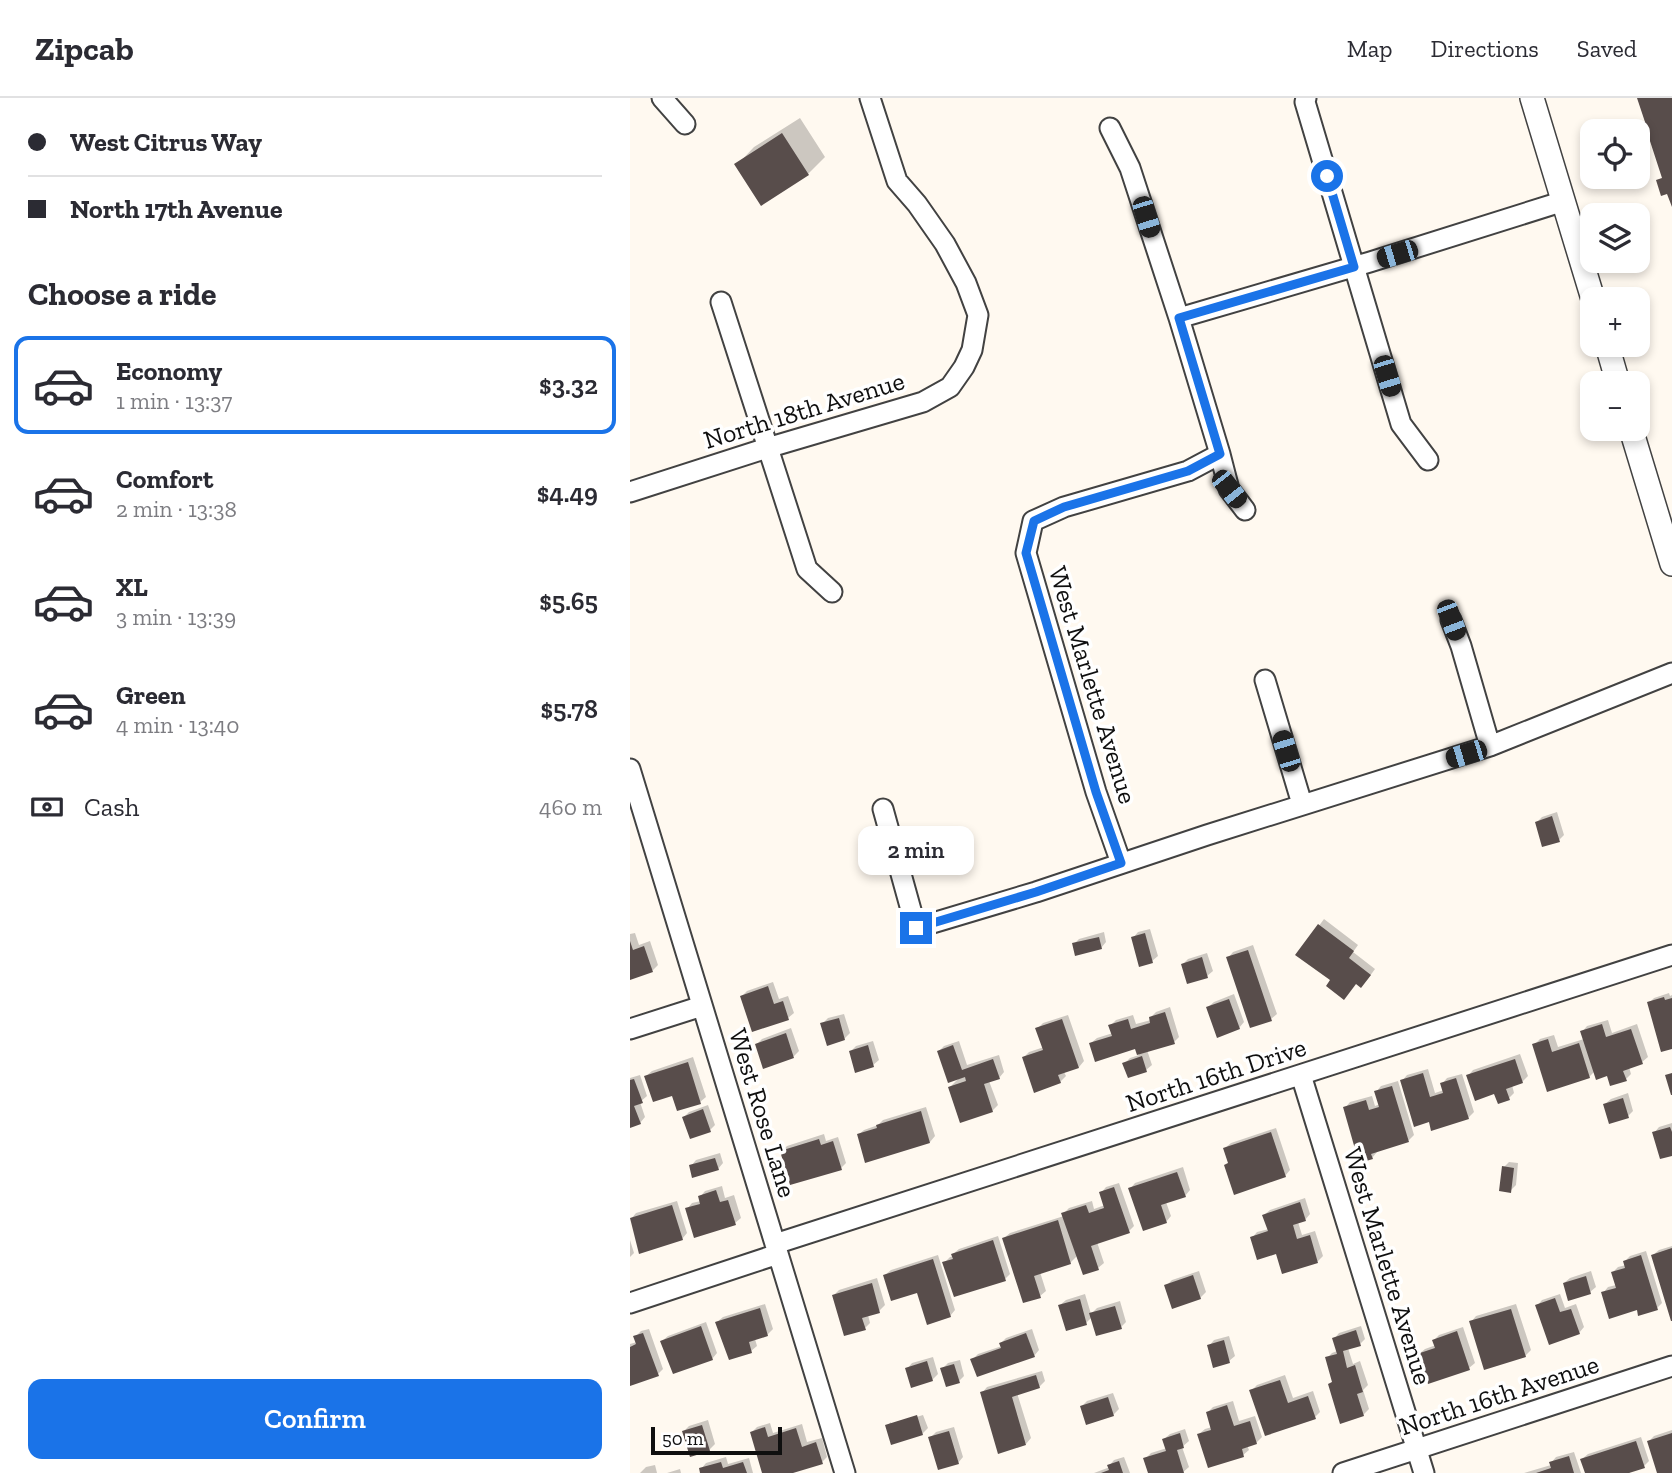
<!DOCTYPE html>
<html lang="en">
<head>
<meta charset="utf-8">
<style>
	:root { --surface:#fff; --page:#f2f2f3; --text:#2b2b33; --muted:#7c7c81; --line:#e1e1e2; --accent:#1a73e8 }
	body { margin:0; font-family:"Zilla Slab",serif; background:var(--page); color:var(--text); height:100vh; display:flex; flex-direction:column; font-size:26px; white-space:nowrap }
	* { box-sizing:border-box; margin:0 }
	p { font-size:23px; color:var(--muted) }
	.icon { flex:none; width:38px; height:38px; fill:none; stroke:currentColor; stroke-width:2; stroke-linecap:round; stroke-linejoin:round }
	.map { position:relative; flex:1; overflow:hidden }
	.drawer { display:flex; flex-direction:column; background:var(--surface); width:630px }
	.drawer>* { flex:none }
	.banner { display:grid; align-content:center; height:154px; padding:0 28px; background:var(--surface) }
	.buttons { position:absolute; left:950px; top:21px; display:grid; gap:14px }
	.buttons a { display:grid; place-items:center; width:70px; height:70px; border-radius:14px; background:var(--surface); box-shadow:0 4px 10px #0003; font-size:35px }
	.scale { position:absolute; left:21px; bottom:18px; width:131px; box-sizing:border-box; padding-left:7px; border:4px solid #0f0f0f; border-top:0; font-size:19px; line-height:24px; white-space:nowrap; color:#0f0f0f; -webkit-text-stroke:5px #fff; paint-order:stroke }
	.end { position:absolute; width:32px; height:32px; margin:-16px; border:9px solid #1a73e8; background:#fff; box-shadow:0 0 0 4px #fff }
	.from { border-radius:50% }
	.bubble { position:absolute; height:49px; border-radius:14px; background:var(--surface); box-shadow:0 4px 10px #0003; font-size:23px; font-weight:600; line-height:49px; text-align:center }
	.car { position:absolute; width:21px; height:42px; margin:-21px -10px; border-radius:9px; box-shadow:0 0 5px 2px #0007; background:linear-gradient(#222 24%,#8ab4d8 0 40%,#222 0 76%,#8ab4d8 0 86%,#222 0) }
	.banner b { display:flex; align-items:center; gap:24px; height:66px; font-size:26px }
	.banner b+b { border-top:2px solid var(--line) }
	.banner i { width:18px; height:18px; background:var(--text) }
	ul { padding:0; list-style:none }
	li { display:flex; align-items:center; gap:21px; height:98px; margin:0 14px 10px; padding:0 14px; border:4px solid transparent; border-radius:14px }
	li div { flex:1 }
	li b { display:block; font-size:26px }
	li em { font-style:normal; font-weight:600 }
	li.on { border-color:var(--accent) }
	li>.icon { width:63px; height:63px; stroke-width:1.5 }
	h2 { padding:0 28px; font-size:32px; line-height:84px }
	.pay { display:flex; align-items:center; gap:18px; height:77px; padding:0 28px; font-size:26px }
	.pay p { margin-inline-start:auto }
	.cta { display:flex; gap:14px; margin-top:auto; padding:14px 28px }
	.cta a { flex:1; height:80px; border-radius:14px; background:var(--accent); color:#fff; font-size:28px; font-weight:600; line-height:80px; text-align:center }
	header { display:flex; align-items:center; gap:42px; box-sizing:border-box; height:98px; padding:0 35px; background:var(--surface); border-bottom:2px solid var(--line) }
	header strong { font-size:33px }
	nav { display:flex; gap:38px; margin-inline-start:auto; font-size:24px }
	main { display:flex; flex:1; min-height:0 }
	.map>svg:first-child { display:block }
</style>
</head>
<body>
<header>
<strong>Zipcab</strong>
<nav><a>Map</a><a>Directions</a><a>Saved</a></nav>
</header>
<main>
<section class="drawer">
<div class="banner">
<b><i class="from"></i>West Citrus Way</b>
<b><i></i>North 17th Avenue</b>
</div>
<h2>Choose a ride</h2>
<ul>
<li class="on"><svg class="icon" aria-label="car" viewBox="0 0 24 24"><path d="M5 17H2v-5l4-1 3-4h7l3 4 3 1v5h-3M9 17h6M6 11h13"/><circle cx="7" cy="17" r="2"/><circle cx="17" cy="17" r="2"/></svg><div><b>Economy</b><p>1 min · 13:37</p></div><em>$3.32</em></li>
<li><svg class="icon" aria-label="car" viewBox="0 0 24 24"><path d="M5 17H2v-5l4-1 3-4h7l3 4 3 1v5h-3M9 17h6M6 11h13"/><circle cx="7" cy="17" r="2"/><circle cx="17" cy="17" r="2"/></svg><div><b>Comfort</b><p>2 min · 13:38</p></div><em>$4.49</em></li>
<li><svg class="icon" aria-label="car" viewBox="0 0 24 24"><path d="M5 17H2v-5l4-1 3-4h7l3 4 3 1v5h-3M9 17h6M6 11h13"/><circle cx="7" cy="17" r="2"/><circle cx="17" cy="17" r="2"/></svg><div><b>XL</b><p>3 min · 13:39</p></div><em>$5.65</em></li>
<li><svg class="icon" aria-label="car" viewBox="0 0 24 24"><path d="M5 17H2v-5l4-1 3-4h7l3 4 3 1v5h-3M9 17h6M6 11h13"/><circle cx="7" cy="17" r="2"/><circle cx="17" cy="17" r="2"/></svg><div><b>Green</b><p>4 min · 13:40</p></div><em>$5.78</em></li>
</ul>
<div class="pay"><svg class="icon" aria-label="cash" viewBox="0 0 24 24"><path d="M3 7h18v10H3z"/><circle cx="12" cy="12" r="2"/></svg>Cash<p>460 m</p></div>
<div class="cta"><a>Confirm</a></div>
</section>
<div class="map">
<svg width="1042" height="1375" viewBox="0 0 1042 1375">
	<rect width="100%" height="100%" fill="#fff9f0"/>
	<path fill="#0003" d="M170,20L195,59L178,76L107,67L124,49Z
		M927,714L934,737L929,742L907,724L912,719Z
		M694,821L728,847L723,854L745,871L737,882L727,884L702,882L668,856Z
		M520,831L528,858L522,863L503,840L508,834Z
		M474,834L476,844L471,850L444,846L449,841Z
		M5,835L9,847L20,843L28,867L23,872L0,880V836Z
		M623,847L647,916L641,921L598,860L603,854Z
		M577,855L583,873L577,878L553,866L558,861Z
		M143,884L149,901L158,898L164,915L158,920L123,932L112,898L117,893Z
		M1039,895L1040,898L1042,897V949L1019,905L1024,900Z
		M604,896L614,924L609,930L578,909L584,904Z
		M540,909L549,939L544,944L517,952L522,967L516,972L499,978L495,965L500,960L509,957L506,949L461,945L467,940L483,935L480,928L486,922L503,917L506,926L521,922V919L526,914Z
		M214,916L220,935L214,941L192,926L198,920Z
		M438,917L454,963L449,969L434,974L436,978L430,984L394,959L399,954L414,949L407,931L413,925Z
		M978,922L982,935L1007,926L1018,959L1012,964L999,969L1001,976L996,981L965,973L959,979L904,947L910,941L924,937L928,949L954,941L952,934L957,928Z
		M161,930L169,953L164,958L134,968L127,946L132,941Z
		M243,943L249,962L243,967L221,953L226,948Z
		M329,943L337,967L369,957L374,974L369,980L359,983L368,1007L362,1013L320,989L330,979L309,953L314,948Z
		M890,956L898,978L892,984L882,987L884,995L879,1000L838,978L843,972Z
		M63,959L76,999L70,1004L16,978L22,973Z
		M798,971L805,995L814,992L812,986L817,980L832,976L844,1014L838,1020L800,1022L772,983L777,977Z
		M10,977L17,998L10,1004L15,1019L10,1025L0,1028V980Z
		M768,983L784,1037L779,1042L747,1052V1054L742,1060L715,1010L720,1004L742,998L745,1008L750,1006L746,994L751,988Z
		M998,995L1003,1013L998,1018L975,1006L981,1001Z
		M78,1007L85,1027L80,1032L54,1019L59,1014Z
		M296,1009L305,1038L300,1044L228,1037L234,1032L248,1027L253,1022Z
		M1042,1025V1056L1024,1035L1029,1029Z
		M646,1030L660,1072L655,1078L600,1064L595,1050L601,1045Z
		M194,1036L196,1043L208,1039L216,1065L211,1070L152,1053L157,1048Z
		M90,1055L93,1065L88,1071L61,1068L66,1062Z
		M879,1064L888,1065L886,1087L880,1093L874,1069Z
		M553,1069L560,1092L555,1098L536,1104L541,1118L536,1124L500,1091L505,1085Z
		M489,1085L504,1128L499,1133L467,1144L474,1165L468,1170L448,1157L440,1165L410,1174L416,1193L410,1198L374,1140L380,1135L434,1118L433,1116L439,1110L462,1103L464,1111L475,1107L471,1095L476,1089Z
		M92,1088L95,1100L104,1097L111,1120L105,1125L57,1111L62,1105L71,1103L70,1099L75,1093Z
		M675,1100L680,1116L675,1122L668,1124L672,1137L685,1133L693,1158L688,1163L654,1174L647,1154L622,1140L627,1134L639,1131L634,1117L640,1112Z
		M47,1103L57,1135L52,1141L1,1121L6,1115Z
		M368,1138L380,1176L375,1181L314,1165L320,1159L324,1158L323,1156L329,1151Z
		M0,1142L4,1155L0,1159Z
		M1042,1148V1219L1023,1157L1029,1152Z
		M1016,1153L1032,1205L1027,1210L1008,1209L973,1195L978,1189L986,1187L983,1174L988,1169L996,1167L995,1163L1000,1158Z
		M308,1157L325,1212L320,1218L288,1193L255,1177L261,1172Z
		M569,1173L576,1194L570,1200L536,1188L542,1182Z
		M961,1173L966,1189L960,1194L934,1185L940,1180Z
		M247,1180L255,1207L249,1213L238,1217L240,1225L235,1230L204,1197L209,1192Z
		M455,1196L461,1216L467,1210L490,1203L496,1224L491,1229L462,1219L456,1225L430,1207L436,1202Z
		M930,1196L935,1210L946,1206L954,1229L949,1235L907,1208L912,1202Z
		M135,1206L143,1231L137,1237L125,1241L127,1248L121,1253L100,1260L87,1224L93,1219Z
		M886,1206L901,1252L895,1258L841,1224L846,1218Z
		M76,1224L87,1255L82,1261L32,1243L38,1238Z
		M731,1228L735,1241L730,1246L718,1250L723,1266L730,1263L738,1287L733,1292L739,1311L733,1317L700,1286L704,1282L697,1260L702,1255L707,1253L704,1241L709,1235Z
		M833,1229L845,1265L839,1270L789,1256L795,1251L806,1247L804,1242L809,1237Z
		M19,1231L33,1271L28,1276L0,1286V1246L7,1244L5,1239L11,1233Z
		M402,1231L409,1252L404,1258L343,1261L348,1256L372,1248L371,1245L376,1240Z
		M599,1238L605,1258L599,1263L579,1248L584,1242Z
		M303,1259L308,1276L302,1282L277,1271L282,1265Z
		M330,1262L334,1278L329,1283L312,1271L318,1265Z
		M412,1273L415,1283L409,1289L387,1295L401,1340L396,1346L352,1295L357,1289Z
		M655,1277L663,1300L683,1293L690,1314L685,1319L621,1293L627,1287Z
		M483,1295L489,1311L483,1317L452,1308L457,1303Z
		M603,1303L609,1323L625,1318L632,1339L626,1345L617,1347L619,1352L613,1357L569,1336L575,1331L582,1329L578,1314L583,1309Z
		M293,1317L298,1330L292,1336L257,1328L261,1324V1327Z
		M78,1322L85,1346L79,1352L54,1333L59,1328Z
		M140,1325L143,1335L172,1326L177,1344L192,1340L197,1359L192,1364L157,1375H134L121,1335L127,1329Z
		M324,1329L333,1359L328,1365L300,1340L306,1334Z
		M555,1331L559,1343L552,1349L559,1369L552,1375H520L515,1361L521,1355L537,1350L534,1341L540,1336Z
		M1042,1332V1375H1029L1019,1343L1024,1338Z
		M1011,1339L1019,1363L1014,1368L999,1373L1000,1375H956L952,1361L958,1356Z
		M944,1354L951,1375H894L921,1367V1365L926,1359Z
		M96,1359L98,1366L119,1360L123,1375H72L71,1371L76,1365Z
		M494,1359L500,1375H464L480,1369L479,1368L484,1362Z
		M25,1367L27,1375H10L16,1369Z
		M50,1371L51,1375H37Z"/>
	<path fill="#584d4b" d="M1007,0H1042V109L1037,96L1031,98L1026,82L1032,80L1019,40L1014,41L1009,26L1015,24Z
		M152,35L179,77L131,108L104,66Z
		M922,718L930,744L912,749L905,724Z
		M688,826L724,853L719,860L741,877L731,890L726,886L714,902L696,888L700,882L665,857Z
		M515,835L523,865L509,869L501,839Z
		M469,839L472,851L445,858L442,845Z
		M0,843L3,852L14,848L23,874L0,882Z
		M618,852L642,923L620,930L596,859Z
		M572,859L578,880L557,886L551,866Z
		M138,888L144,906L153,903L159,922L122,934L110,898Z
		M1034,899L1035,902L1042,900V951L1031,954L1017,904Z
		M599,901L610,931L587,940L576,909Z
		M535,914L545,946L507,957L505,951L465,964L459,945L482,938L478,927L498,921L501,931L520,925L519,919Z
		M209,920L215,942L197,948L190,925Z
		M432,921L449,970L428,977L431,985L404,995L392,959L413,952L405,930Z
		M972,926L976,939L1001,931L1013,966L993,973L997,983L980,988L977,978L966,982L950,933Z
		M156,935L164,960L133,971L125,946Z
		M918,941L922,954L949,945L960,980L917,994L902,946Z
		M238,947L244,969L225,975L219,953Z
		M323,947L332,972L363,961L370,981L354,986L363,1014L330,1025L318,989L336,983L335,979L318,985L307,953Z
		M512,958L517,974L498,980L492,965Z
		M885,961L893,985L876,991L880,1002L868,1006L864,996L845,1003L836,977Z
		M58,964L71,1006L47,1013L42,998L23,1004L14,978Z
		M793,975L800,999L813,995L810,985L826,980L839,1021L801,1033L799,1024L784,1029L770,982Z
		M1042,975V997H1041L1035,977Z
		M4,981L13,1005L4,1008L11,1026L0,1030V982Z
		M762,988L779,1044L741,1056L743,1061L729,1065L713,1009L736,1002L739,1012L749,1009L744,993Z
		M993,1000L999,1020L979,1026L973,1006Z
		M73,1011L81,1034L60,1041L52,1019Z
		M291,1013L300,1045L235,1065L227,1036L247,1030L246,1027Z
		M1040,1029L1042,1034V1058L1030,1061L1022,1034Z
		M641,1034L656,1079L604,1097L594,1067L598,1065L593,1050Z
		M189,1041L191,1047L203,1043L212,1072L160,1087L150,1053Z
		M85,1060L89,1072L62,1080L59,1067Z
		M872,1068L884,1070L881,1095L869,1093Z
		M547,1074L556,1099L531,1107L537,1125L513,1133L498,1090Z
		M484,1089L500,1135L461,1148L469,1172L453,1177L431,1115L456,1107L459,1115L474,1110L469,1094Z
		M86,1092L90,1104L98,1102L106,1127L64,1140L55,1110L70,1106L68,1098Z
		M670,1104L676,1123L663,1127L667,1141L680,1137L688,1165L652,1176L646,1156L627,1162L620,1139L638,1133L632,1117Z
		M42,1107L53,1142L9,1156L0,1120Z
		M428,1122L441,1166L404,1178L411,1200L393,1205L372,1140Z
		M363,1142L376,1183L324,1199L312,1164L323,1161L321,1156Z
		M1042,1150V1223H1041L1021,1157Z
		M1011,1157L1028,1212L1008,1218L1007,1212L979,1221L971,1194L986,1190L981,1174L995,1170L993,1163Z
		M303,1161L321,1219L297,1227L287,1195L261,1203L253,1177Z
		M563,1177L571,1201L542,1211L534,1187Z
		M956,1178L961,1196L938,1203L933,1185Z
		M242,1185L250,1215L232,1220L236,1232L214,1238L202,1197Z
		M925,1200L930,1214L941,1211L950,1236L919,1247L905,1207Z
		M450,1201L457,1227L436,1233L428,1207Z
		M485,1208L492,1231L466,1238L459,1215Z
		M130,1210L138,1238L119,1244L122,1255L99,1262L85,1224Z
		M881,1211L896,1259L854,1272L839,1223Z
		M71,1228L83,1262L43,1276L30,1243Z
		M726,1232L731,1248L713,1253L717,1270L725,1267L733,1294L727,1296L734,1318L710,1326L698,1286L702,1284L695,1259L707,1256L702,1240Z
		M827,1233L840,1272L798,1286L787,1256L805,1250L802,1242Z
		M13,1235L29,1278L0,1288V1249L6,1246L3,1238Z
		M396,1235L405,1259L347,1279L340,1261L371,1250L369,1245Z
		M594,1242L600,1265L583,1270L577,1247Z
		M297,1263L303,1283L281,1290L275,1270Z
		M324,1266L330,1285L316,1289L310,1270Z
		M406,1277L410,1290L382,1299L396,1347L368,1356L350,1294Z
		M650,1282L658,1305L678,1298L686,1321L635,1338L619,1292Z
		M478,1299L484,1318L456,1327L450,1308Z
		M597,1307L604,1328L620,1323L627,1346L612,1351L614,1359L578,1370L567,1336L581,1332L576,1314Z
		M287,1317L293,1337L261,1347L255,1327Z
		M72,1327L80,1353L60,1359L52,1333Z
		M135,1329L138,1339L166,1330L172,1349L186,1344L193,1366L163,1375H132L120,1334Z
		M319,1333L329,1366L308,1372L298,1339Z
		M550,1335L554,1350L547,1352L554,1375H518L513,1360L536,1353L532,1341Z
		M1042,1335V1375H1027L1017,1343Z
		M1006,1343L1015,1370L999,1375H955L950,1361Z
		M939,1358L944,1375H906L921,1370L919,1364Z
		M489,1363L493,1375H471L479,1372L477,1367Z
		M91,1364L93,1370L113,1364L117,1375H70L69,1370Z"/>
	<g fill="none" stroke-linecap="round" stroke-linejoin="round">
		<defs>
			<path id="minor" d="M32,0L55,26
				M676,0L675,4L771,326L798,362
				M480,30L500,70L549,220L590,356L599,391L615,412
				M91,204L177,471L202,494
				M549,220L740,164L934,103
				M0,394L137,350L293,304L320,289L334,269L342,252L348,217L336,185L315,146L287,106L267,83L240,0
				M821,522L831,548L860,648
				M635,582L672,706
				M0,671L215,1375
				M253,711L286,830L406,794L577,737L860,648L1042,575
				M491,765L466,694L396,455L403,423L434,409L558,373L590,356
				M0,931L72,908
				M671,977L794,1375
				M145,1146L1042,857
				M0,1205L148,1156
				M713,1375L1042,1268"/>
			<path id="tertiary" d="M902,0L963,201
				M977,247L988,285
				M1001,331L1042,466"/>
		</defs>
		<use href="#minor" stroke="#424242" stroke-width="23"/>
		<use href="#tertiary" stroke="#424242" stroke-width="26"/>
		<use href="#minor" stroke="#fff" stroke-width="19"/>
		<use href="#tertiary" stroke="#fff" stroke-width="23"/>
	</g>
	<g fill="none" stroke-linecap="round" stroke-linejoin="round">
		<path stroke="#1a73e8" stroke-width="9" d="M286,830L406,794L491,765L466,694L396,455L404,423L434,409L558,373L590,356L549,220L724,169L697,78"/>
	</g>
	<g text-anchor="middle" dominant-baseline="central" stroke-width="7" stroke-linejoin="round" paint-order="stroke">
		<g font-size="26" fill="#0f0f0f" stroke="#fff">
			<text transform="translate(174 312) rotate(-17)">North 18th Avenue</text>
			<text transform="translate(463 587) rotate(73)">West Marlette Avenue</text>
			<text transform="translate(586 977) rotate(-18)">North 16th Drive</text>
			<text transform="translate(133 1015) rotate(73)">West Rose Lane</text>
			<text transform="translate(758 1168) rotate(73)">West Marlette Avenue</text>
			<text transform="translate(869 1297) rotate(-18)">North 16th Avenue</text>
		</g>
	</g>
</svg>
<div class="buttons">
<a><svg class="icon" aria-label="locate" viewBox="0 0 24 24"><circle cx="12" cy="12" r="6"/><path d="M12 2v4M12 18v4M2 12h4M18 12h4"/></svg></a>
<a><svg class="icon" aria-label="layers" viewBox="0 0 24 24"><path d="M12 4l9 5-9 5-9-5zM3 14l9 5 9-5"/></svg></a>
<a>+</a>
<a>−</a>
</div>
<div class="scale">50 m</div>
<i class="end from" style="left:697px;top:78px"></i>
<i class="end" style="left:286px;top:830px"></i>
<div class="bubble" style="left:228px;top:728px;width:116px">2 min</div>
<i class="car" style="left:516px;top:119px;rotate:163deg"></i>
<i class="car" style="left:767px;top:156px;rotate:253deg"></i>
<i class="car" style="left:757px;top:278px;rotate:163deg"></i>
<i class="car" style="left:599px;top:391px;rotate:142deg"></i>
<i class="car" style="left:821px;top:522px;rotate:159deg"></i>
<i class="car" style="left:656px;top:653px;rotate:343deg"></i>
<i class="car" style="left:836px;top:656px;rotate:253deg"></i>
</div>
</main>
</body>
</html>
